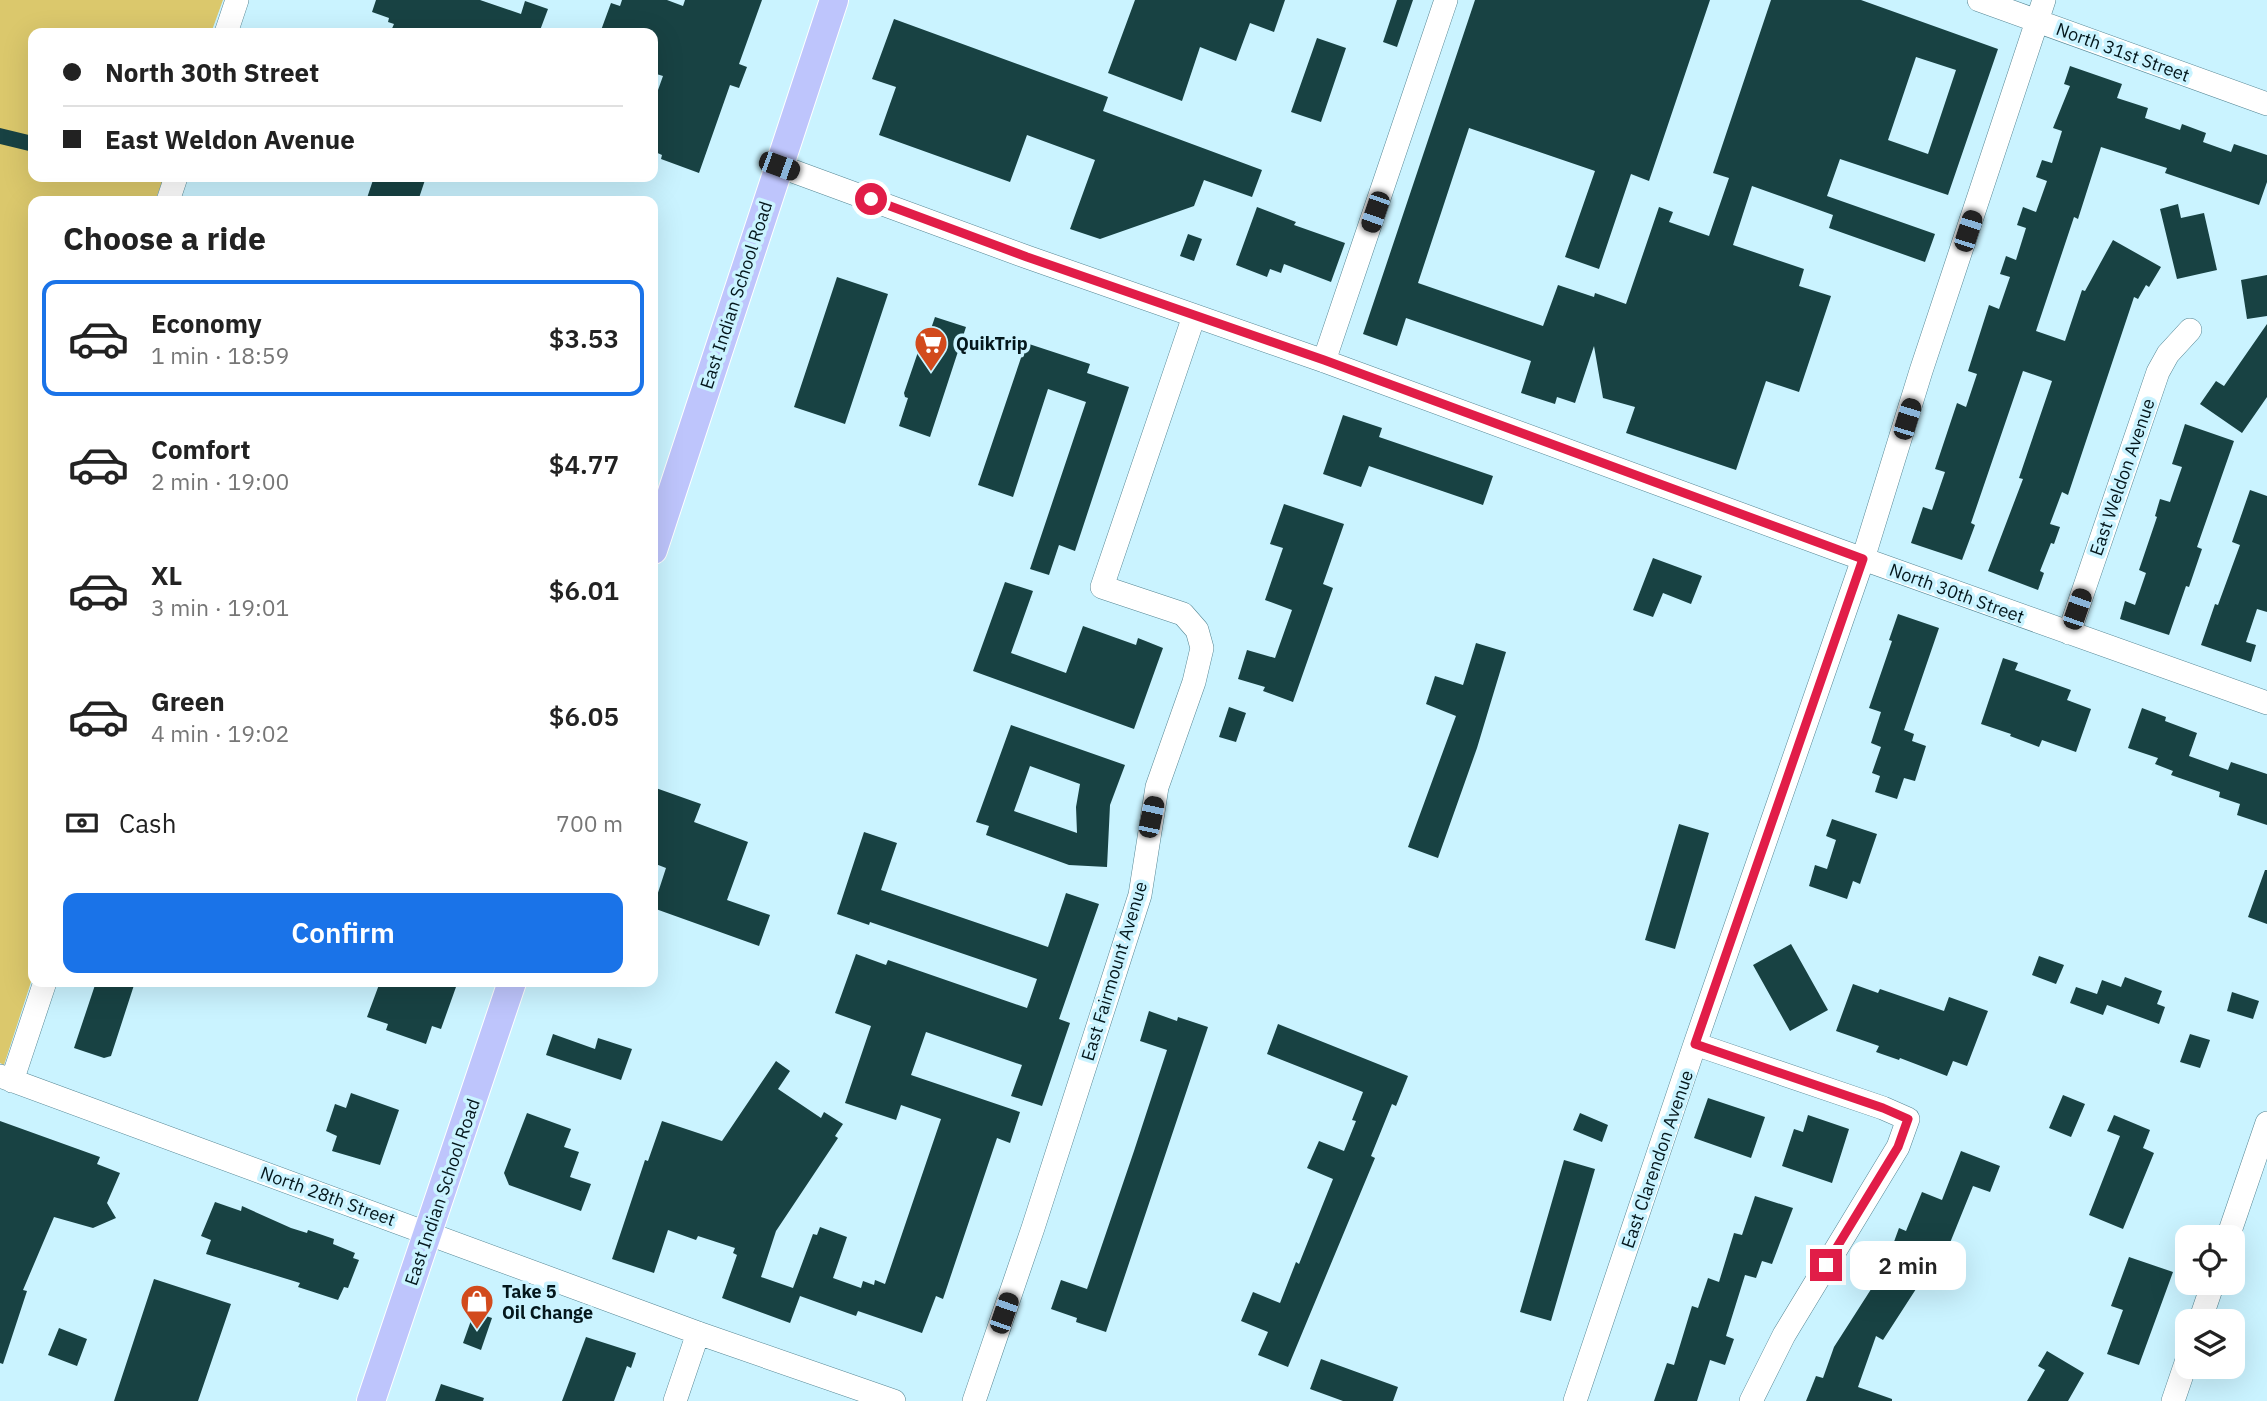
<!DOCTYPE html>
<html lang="en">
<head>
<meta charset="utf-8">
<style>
	:root { --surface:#fff; --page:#f2f2f2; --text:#222; --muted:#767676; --line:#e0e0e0; --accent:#1a73e8 }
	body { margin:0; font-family:"IBM Plex Sans",sans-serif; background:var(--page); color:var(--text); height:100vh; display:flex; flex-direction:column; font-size:26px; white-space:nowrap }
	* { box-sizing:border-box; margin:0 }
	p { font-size:23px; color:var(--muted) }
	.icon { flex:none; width:38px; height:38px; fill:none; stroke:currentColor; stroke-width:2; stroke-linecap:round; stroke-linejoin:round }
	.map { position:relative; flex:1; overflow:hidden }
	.panel { position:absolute; left:28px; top:196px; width:630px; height:791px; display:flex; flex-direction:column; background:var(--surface); border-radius:14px; box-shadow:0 7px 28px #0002 }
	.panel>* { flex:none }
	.top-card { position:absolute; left:28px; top:28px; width:630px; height:154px; border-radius:14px; box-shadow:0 7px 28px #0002; display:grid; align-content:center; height:154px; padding:0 35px; background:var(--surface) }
	.buttons { position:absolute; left:2175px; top:1225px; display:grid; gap:14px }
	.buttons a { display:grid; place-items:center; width:70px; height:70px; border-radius:14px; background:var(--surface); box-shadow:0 7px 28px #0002; font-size:35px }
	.end { position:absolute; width:32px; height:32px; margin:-16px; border:9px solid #e11d48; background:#fff; box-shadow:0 0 0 4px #fff }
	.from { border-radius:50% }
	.bubble { position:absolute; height:49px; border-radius:14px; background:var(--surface); box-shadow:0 7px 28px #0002; font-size:23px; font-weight:600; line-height:49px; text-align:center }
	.car { position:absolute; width:21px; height:42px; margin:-21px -10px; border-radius:9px; box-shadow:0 0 5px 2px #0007; background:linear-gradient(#222 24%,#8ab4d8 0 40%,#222 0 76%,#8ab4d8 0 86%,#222 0) }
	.top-card b { display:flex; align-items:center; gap:24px; height:66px; font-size:26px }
	.top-card b+b { border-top:2px solid var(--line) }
	.top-card i { width:18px; height:18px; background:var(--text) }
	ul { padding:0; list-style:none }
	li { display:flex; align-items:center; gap:21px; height:116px; margin:0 14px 10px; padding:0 21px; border:4px solid transparent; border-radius:14px }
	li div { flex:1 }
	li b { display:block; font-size:26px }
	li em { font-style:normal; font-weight:600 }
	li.current { border-color:var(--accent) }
	li>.icon { width:63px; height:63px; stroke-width:1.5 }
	h2 { padding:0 35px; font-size:32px; line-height:84px }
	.pay { display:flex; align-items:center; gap:18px; height:77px; padding:0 35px; font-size:26px }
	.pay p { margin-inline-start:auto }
	.primary-button { display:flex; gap:14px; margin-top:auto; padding:14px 35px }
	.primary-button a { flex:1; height:80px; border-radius:14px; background:var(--accent); color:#fff; font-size:28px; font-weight:600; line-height:80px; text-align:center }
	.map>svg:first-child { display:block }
</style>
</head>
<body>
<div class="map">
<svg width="2267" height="1401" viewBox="0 0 2267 1401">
	<rect width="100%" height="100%" fill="#caf3ff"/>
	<path fill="#dbc86c" d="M0,0H223L211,33H33V177H164L155,201H33V976L4,1065L0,1063Z"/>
	<path fill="#184243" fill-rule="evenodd" d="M376,0H480L521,14L525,1L548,9L539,33H390L394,24L388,22L389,18L372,12Z
		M622,0H667L683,6L685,0H762L739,64L747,67L739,88L730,85L699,173L661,159L662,155L653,151V104L663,76L653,73V33H600L611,3L620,6Z
		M1135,0H1285L1274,32L1250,23L1236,61L1200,47L1182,101L1108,73Z
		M1397,0H1413L1397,47L1383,42Z
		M1475,0H1710L1649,181L1631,174L1599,269L1565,257L1595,171L1469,128L1418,283L1543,326L1558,285L1594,297L1595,293L1626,304L1659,207L1673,212L1669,222L1709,236L1729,178L1713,173L1771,0H1861L1998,49L1948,195L1840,159L1827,196L1935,234L1925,262L1829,228L1833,215L1752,186L1733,245L1804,269L1799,286L1831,296L1799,392L1766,381L1736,470L1626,433L1635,407L1603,398L1594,346L1575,403L1557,397L1555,404L1521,393L1531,361L1406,318L1397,346L1363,334ZM1916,57L1956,70L1928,154L1888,140Z
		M894,19L1108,97L1103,111L1262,170L1252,197L1204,180L1194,206L1100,239L1070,229L1095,160L1027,135L1010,182L879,135L896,87L872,79Z
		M1317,38L1346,48L1321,122L1291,112Z
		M2070,66L2122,84L2117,98L2148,108L2145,118L2180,130L2182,124L2206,133L2203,142L2231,152L2234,144L2267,155V182L2259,205L2165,173L2167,168L2101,147L2078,219L2074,217L2036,331L2065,341L2082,290L2085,291L2113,240L2161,267L2149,287L2146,285L2138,299L2134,297L2068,495L2062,492L2050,524L2060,527L2054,544L2051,543L2040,571L2044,573L2038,590L1988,571L2023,479L2019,478L2052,381L2023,371L1971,523L1975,525L1962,560L1911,543L1923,507L1932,510L1945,472L1935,469L1957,403L1966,407L1977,374L1968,371L1989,305L1999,309L2010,277L2000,274L2006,256L2016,260L2026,228L2017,225L2023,207L2036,212L2047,181L2036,177L2042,160L2052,163L2062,131L2053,128L2070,86L2064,84Z
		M0,128L33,136V152L0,144Z
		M374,177H426L418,201H366Z
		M2178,204L2181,218L2204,213L2217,270L2177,279L2160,209Z
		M1257,207L1296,222L1294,225L1345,243L1331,282L1284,264L1281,273L1270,269L1267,277L1236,265Z
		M1188,234L1202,239L1194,261L1180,256Z
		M2267,275V316L2247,319L2241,280Z
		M837,277L888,294L845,424L794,407Z
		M935,317L966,327L930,437L899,426L908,398L905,397L904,393L918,352L921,348L924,349Z
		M2267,324V397L2242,433L2200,404L2216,381L2224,386Z
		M1026,343L1090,364L1087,373L1129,387L1075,551L1059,545L1049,575L1030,569L1086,402L1048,389L1013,497L978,485Z
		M1343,415L1382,428L1379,437L1493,476L1483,505L1369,466L1361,487L1323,474Z
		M2185,424L2234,441L2197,547L2202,549L2189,587L2186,586L2169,635L2120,619L2125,601L2135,605L2146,573L2139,570L2157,517L2155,516L2160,499L2170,502L2182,467L2172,464Z
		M2250,490L2267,496V612L2257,609L2246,642L2256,645L2251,662L2201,645L2215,604L2218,605L2240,545L2232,542Z
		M1284,504L1344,524L1323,584L1333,588L1293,702L1263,691L1265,687L1238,679L1247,650L1275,658L1292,610L1265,600L1283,548L1270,544Z
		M1653,558L1702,576L1691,604L1663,593L1653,617L1633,610Z
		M1005,582L1033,591L1011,653L1066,673L1083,626L1136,645L1138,638L1163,648L1134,729L973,671Z
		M1898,614L1939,628L1904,730L1914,734L1912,741L1926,746L1915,781L1904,778L1897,799L1875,792L1880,776L1872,773L1881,747L1871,743L1881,712L1869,708L1892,641L1889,640Z
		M1476,643L1506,652L1477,748L1438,858L1408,847L1456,716L1426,704L1435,676L1463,685Z
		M2003,658L2018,663L2015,670L2071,690L2067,700L2091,709L2076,752L2042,740L2039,747L2010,736L2011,734L1981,724Z
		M1229,707L1246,713L1236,742L1219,737Z
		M2142,708L2166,717L2165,721L2197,733L2189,756L2228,770L2231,762L2267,774V825L2237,815L2240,804L2219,797L2220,792L2171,775L2173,771L2155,764L2158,758L2128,748Z
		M1011,725L1125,765L1110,805L1107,867L1069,865L986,835L989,826L976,822ZM1030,766L1080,784L1076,807L1077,833L1014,811Z
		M653,787L701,804L694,822L748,842L727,900L770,915L759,946L653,908L666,868L653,863Z
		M1832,819L1877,834L1860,884L1853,881L1847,899L1809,886L1815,865L1827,869L1836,840L1826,836Z
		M1679,824L1709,833L1675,949L1645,940Z
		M864,832L897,843L881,890L1048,947L1066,893L1099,904L1059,1019L1070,1023L1042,1106L1011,1096L1022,1065L926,1032L911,1075L1020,1112L1010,1143L997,1138L943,1299L936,1296L922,1333L858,1311L856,1316L800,1296L790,1323L722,1298L737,1255L733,1253L735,1248L698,1236L696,1240L668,1230L654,1273L612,1259L645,1160L648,1161L662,1121L722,1141L776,1061L790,1071L778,1089L821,1118L824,1112L843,1124L835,1136L838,1138L776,1231L761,1277L793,1288L813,1234L817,1235L820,1227L847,1237L833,1278L861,1288L863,1281L874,1285L875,1280L885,1284L941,1119L901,1105L896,1120L845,1103L871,1026L835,1013L856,954L886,965L888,960L1027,1008L1037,979L870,922L869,925L837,914Z
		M2265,870H2267V924L2248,917Z
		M1791,944L1828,1010L1790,1031L1753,965Z
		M2039,956L2064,965L2056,984L2032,975Z
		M2125,977L2162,991L2157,1004L2165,1007L2159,1024L2107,1005L2103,1015L2070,1003L2076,987L2097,994L2102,980L2121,987Z
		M96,982H135L111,1056L104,1058L74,1048Z
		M380,982H441L456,987L441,1029L432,1026L426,1044L386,1030L388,1024L367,1017Z
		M1853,984L1878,993L1880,989L1944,1011L1949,997L1988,1011L1967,1066L1953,1061L1947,1076L1900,1058L1899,1060L1876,1052L1879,1046L1836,1031Z
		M2232,992L2259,1001L2253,1019L2227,1011Z
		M1149,1011L1177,1021L1178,1017L1208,1027L1106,1332L1076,1322L1077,1318L1051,1309L1061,1280L1087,1289L1134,1151L1167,1050L1140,1041Z
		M1278,1024L1408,1076L1396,1106L1392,1104L1371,1156L1375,1158L1288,1367L1258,1355L1268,1332L1241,1321L1253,1292L1280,1303L1296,1262L1299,1264L1333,1179L1307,1168L1319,1141L1344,1151L1356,1121L1352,1120L1363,1092L1267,1054Z
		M553,1034L595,1049L598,1038L632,1049L621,1080L546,1055Z
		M2190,1034L2210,1040L2200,1068L2180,1062Z
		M351,1093L399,1110L380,1165L332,1151L337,1136L326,1131L335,1104L346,1108Z
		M2063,1095L2085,1104L2071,1137L2049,1128Z
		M1708,1098L1765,1117L1751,1158L1694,1138Z
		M527,1113L571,1129L564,1147L579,1152L570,1177L591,1184L581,1211L509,1185L504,1173Z
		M1580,1113L1608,1125L1602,1142L1573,1130Z
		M1808,1115L1849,1129L1832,1183L1782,1166L1794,1129L1803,1132Z
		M2114,1115L2150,1130L2143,1148L2154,1153L2123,1229L2089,1215L2120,1136L2107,1131Z
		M0,1121L100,1157L97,1164L120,1173L107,1203L116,1218L93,1228L54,1217L23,1290L27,1291L3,1364L0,1363Z
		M1961,1151L2000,1166L1990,1192L1973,1186L1939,1270L1891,1250L1899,1228L1906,1231L1922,1192L1942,1200Z
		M1564,1160L1595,1169L1551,1321L1520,1312Z
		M1755,1196L1793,1208L1772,1264L1762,1261L1756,1278L1745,1275L1726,1336L1734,1339L1725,1365L1710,1360L1697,1401H1654L1667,1363L1674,1365L1692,1306L1698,1308L1708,1278L1719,1282L1734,1233L1742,1235Z
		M215,1202L241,1211L242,1206L291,1228L307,1233L308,1230L334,1239L333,1244L355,1253L353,1258L359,1260L348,1288L344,1287L338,1300L298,1287L300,1283L206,1254L211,1240L201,1236Z
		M2129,1257L2173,1272L2139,1365L2107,1354L2123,1310L2111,1306Z
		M1884,1269L1916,1289L1883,1340L1876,1336L1858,1387L1892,1399V1401H1806L1816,1376L1823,1378L1834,1347Z
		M154,1279L231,1304L198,1401H114Z
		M474,1312L492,1318L481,1350L463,1343Z
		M59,1328L87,1339L77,1366L48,1355Z
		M586,1337L636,1353L631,1368L627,1366L614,1401H562Z
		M2047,1351L2084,1373L2068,1401H2027L2045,1370L2038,1366Z
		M1321,1359L1398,1387L1393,1401H1343L1310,1389Z
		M441,1384L484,1398L483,1401H435Z"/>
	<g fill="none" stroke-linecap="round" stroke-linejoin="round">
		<defs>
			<path id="minor" d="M1979,0L2267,104
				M226,33L237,0
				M779,166L1027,257L1324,361L1838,550L2267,703
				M168,201L176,177
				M1324,361L1446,0
				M2069,633L2158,372L2168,354L2190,330
				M1695,1044L1883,1108L1908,1119L1898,1147L1784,1335L1751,1401
				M0,1076L698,1333L894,1401
				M12,1081L45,982
				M2228,1237L2267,1123
				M2200,1321L2213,1283
				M675,1401L698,1333
				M974,1401L1033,1228L1140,895L1157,787L1194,682L1202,648L1197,630L1183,614L1102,587L1194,316
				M1575,1401L1695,1044L1863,559L1921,371L2044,0
				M2173,1401L2188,1357"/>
			<path id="major" d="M653,550L834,0
				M371,1401L512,982"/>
		</defs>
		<use href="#minor" stroke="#548593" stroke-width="24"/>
		<use href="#major" stroke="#fff" stroke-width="30"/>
		<use href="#minor" stroke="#fff" stroke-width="23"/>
		<use href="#major" stroke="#bec5fc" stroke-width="28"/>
	</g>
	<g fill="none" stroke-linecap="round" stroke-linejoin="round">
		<path stroke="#e11d48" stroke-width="9" d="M871,199L1027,257L1324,360L1863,559L1695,1044L1883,1108L1908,1119L1898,1147L1826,1265"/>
	</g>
	<defs>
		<symbol id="supermarket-pin" viewBox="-11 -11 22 30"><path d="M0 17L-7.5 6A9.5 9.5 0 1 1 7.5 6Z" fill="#d24a1c" stroke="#caf3ff"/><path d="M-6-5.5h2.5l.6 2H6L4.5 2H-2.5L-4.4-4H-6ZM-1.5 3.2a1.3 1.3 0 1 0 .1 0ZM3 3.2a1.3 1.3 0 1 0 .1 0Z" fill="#fff"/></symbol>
		<symbol id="shop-pin" viewBox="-11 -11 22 30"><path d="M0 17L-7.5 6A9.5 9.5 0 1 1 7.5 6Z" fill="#d24a1c" stroke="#caf3ff"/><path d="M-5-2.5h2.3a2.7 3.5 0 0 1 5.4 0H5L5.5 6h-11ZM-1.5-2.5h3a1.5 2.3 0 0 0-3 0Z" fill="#fff"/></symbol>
	</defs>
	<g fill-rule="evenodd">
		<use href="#supermarket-pin" x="912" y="324" width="38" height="52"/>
		<use href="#shop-pin" x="458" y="1282" width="38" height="52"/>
	</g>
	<g text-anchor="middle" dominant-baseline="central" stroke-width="7" stroke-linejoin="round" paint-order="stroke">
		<g font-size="18" fill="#04171c" stroke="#caf3ff">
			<text transform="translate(2123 52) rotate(20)">North 31st Street</text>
			<text transform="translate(736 295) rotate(-72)">East Indian School Road</text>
			<text transform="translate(2122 477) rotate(-71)">East Weldon Avenue</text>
			<text transform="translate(1957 593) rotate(20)">North 30th Street</text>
			<text transform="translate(1114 971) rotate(-73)">East Fairmount Avenue</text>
			<text transform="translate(1657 1159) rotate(-71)">East Clarendon Avenue</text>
			<text transform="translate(442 1192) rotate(-71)">East Indian School Road</text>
			<text transform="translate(328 1196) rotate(20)">North 28th Street</text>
		</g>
		<g font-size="18" font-weight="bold" fill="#04171c" stroke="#caf3ff" text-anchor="start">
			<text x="956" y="343">QuikTrip</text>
			<text x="502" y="1291">Take 5<tspan x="502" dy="21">Oil Change</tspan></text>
		</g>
	</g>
</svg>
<div class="buttons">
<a><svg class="icon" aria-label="locate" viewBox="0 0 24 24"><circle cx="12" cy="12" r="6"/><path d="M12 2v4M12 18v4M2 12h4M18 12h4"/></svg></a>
<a><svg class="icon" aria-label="layers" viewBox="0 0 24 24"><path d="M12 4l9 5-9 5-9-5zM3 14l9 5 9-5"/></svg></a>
</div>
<i class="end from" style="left:871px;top:199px"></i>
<i class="end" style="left:1826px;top:1265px"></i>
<div class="bubble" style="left:1850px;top:1241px;width:116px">2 min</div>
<i class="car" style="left:779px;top:166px;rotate:110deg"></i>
<i class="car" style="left:1375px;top:212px;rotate:199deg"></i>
<i class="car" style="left:1968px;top:231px;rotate:18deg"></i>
<i class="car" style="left:1907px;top:419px;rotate:17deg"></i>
<i class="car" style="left:2077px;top:609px;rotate:19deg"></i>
<i class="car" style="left:1151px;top:817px;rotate:12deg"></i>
<i class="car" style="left:1004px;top:1313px;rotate:19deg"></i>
<div class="top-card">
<b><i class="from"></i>North 30th Street</b>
<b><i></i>East Weldon Avenue</b>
</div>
<section class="panel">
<h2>Choose a ride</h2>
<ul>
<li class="current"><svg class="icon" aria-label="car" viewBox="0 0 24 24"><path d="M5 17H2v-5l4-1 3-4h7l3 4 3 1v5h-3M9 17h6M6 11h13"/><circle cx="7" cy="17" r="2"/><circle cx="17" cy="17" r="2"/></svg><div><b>Economy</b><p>1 min · 18:59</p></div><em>$3.53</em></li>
<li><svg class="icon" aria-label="car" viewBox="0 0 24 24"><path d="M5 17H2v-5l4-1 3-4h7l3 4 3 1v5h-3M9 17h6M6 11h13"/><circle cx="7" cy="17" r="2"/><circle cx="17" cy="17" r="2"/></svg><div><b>Comfort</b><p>2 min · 19:00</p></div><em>$4.77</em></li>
<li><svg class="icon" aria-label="car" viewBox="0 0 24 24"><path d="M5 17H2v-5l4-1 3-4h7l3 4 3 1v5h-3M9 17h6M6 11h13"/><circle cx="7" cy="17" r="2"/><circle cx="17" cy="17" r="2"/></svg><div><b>XL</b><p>3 min · 19:01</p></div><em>$6.01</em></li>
<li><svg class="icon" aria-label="car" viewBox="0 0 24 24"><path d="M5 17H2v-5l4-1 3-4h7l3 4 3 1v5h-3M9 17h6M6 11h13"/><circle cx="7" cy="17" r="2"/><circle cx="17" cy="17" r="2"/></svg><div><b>Green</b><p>4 min · 19:02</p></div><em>$6.05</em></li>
</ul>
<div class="pay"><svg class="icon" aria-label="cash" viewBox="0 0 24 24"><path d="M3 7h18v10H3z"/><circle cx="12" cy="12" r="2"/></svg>Cash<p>700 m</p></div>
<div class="primary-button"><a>Confirm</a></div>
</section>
</div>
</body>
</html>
